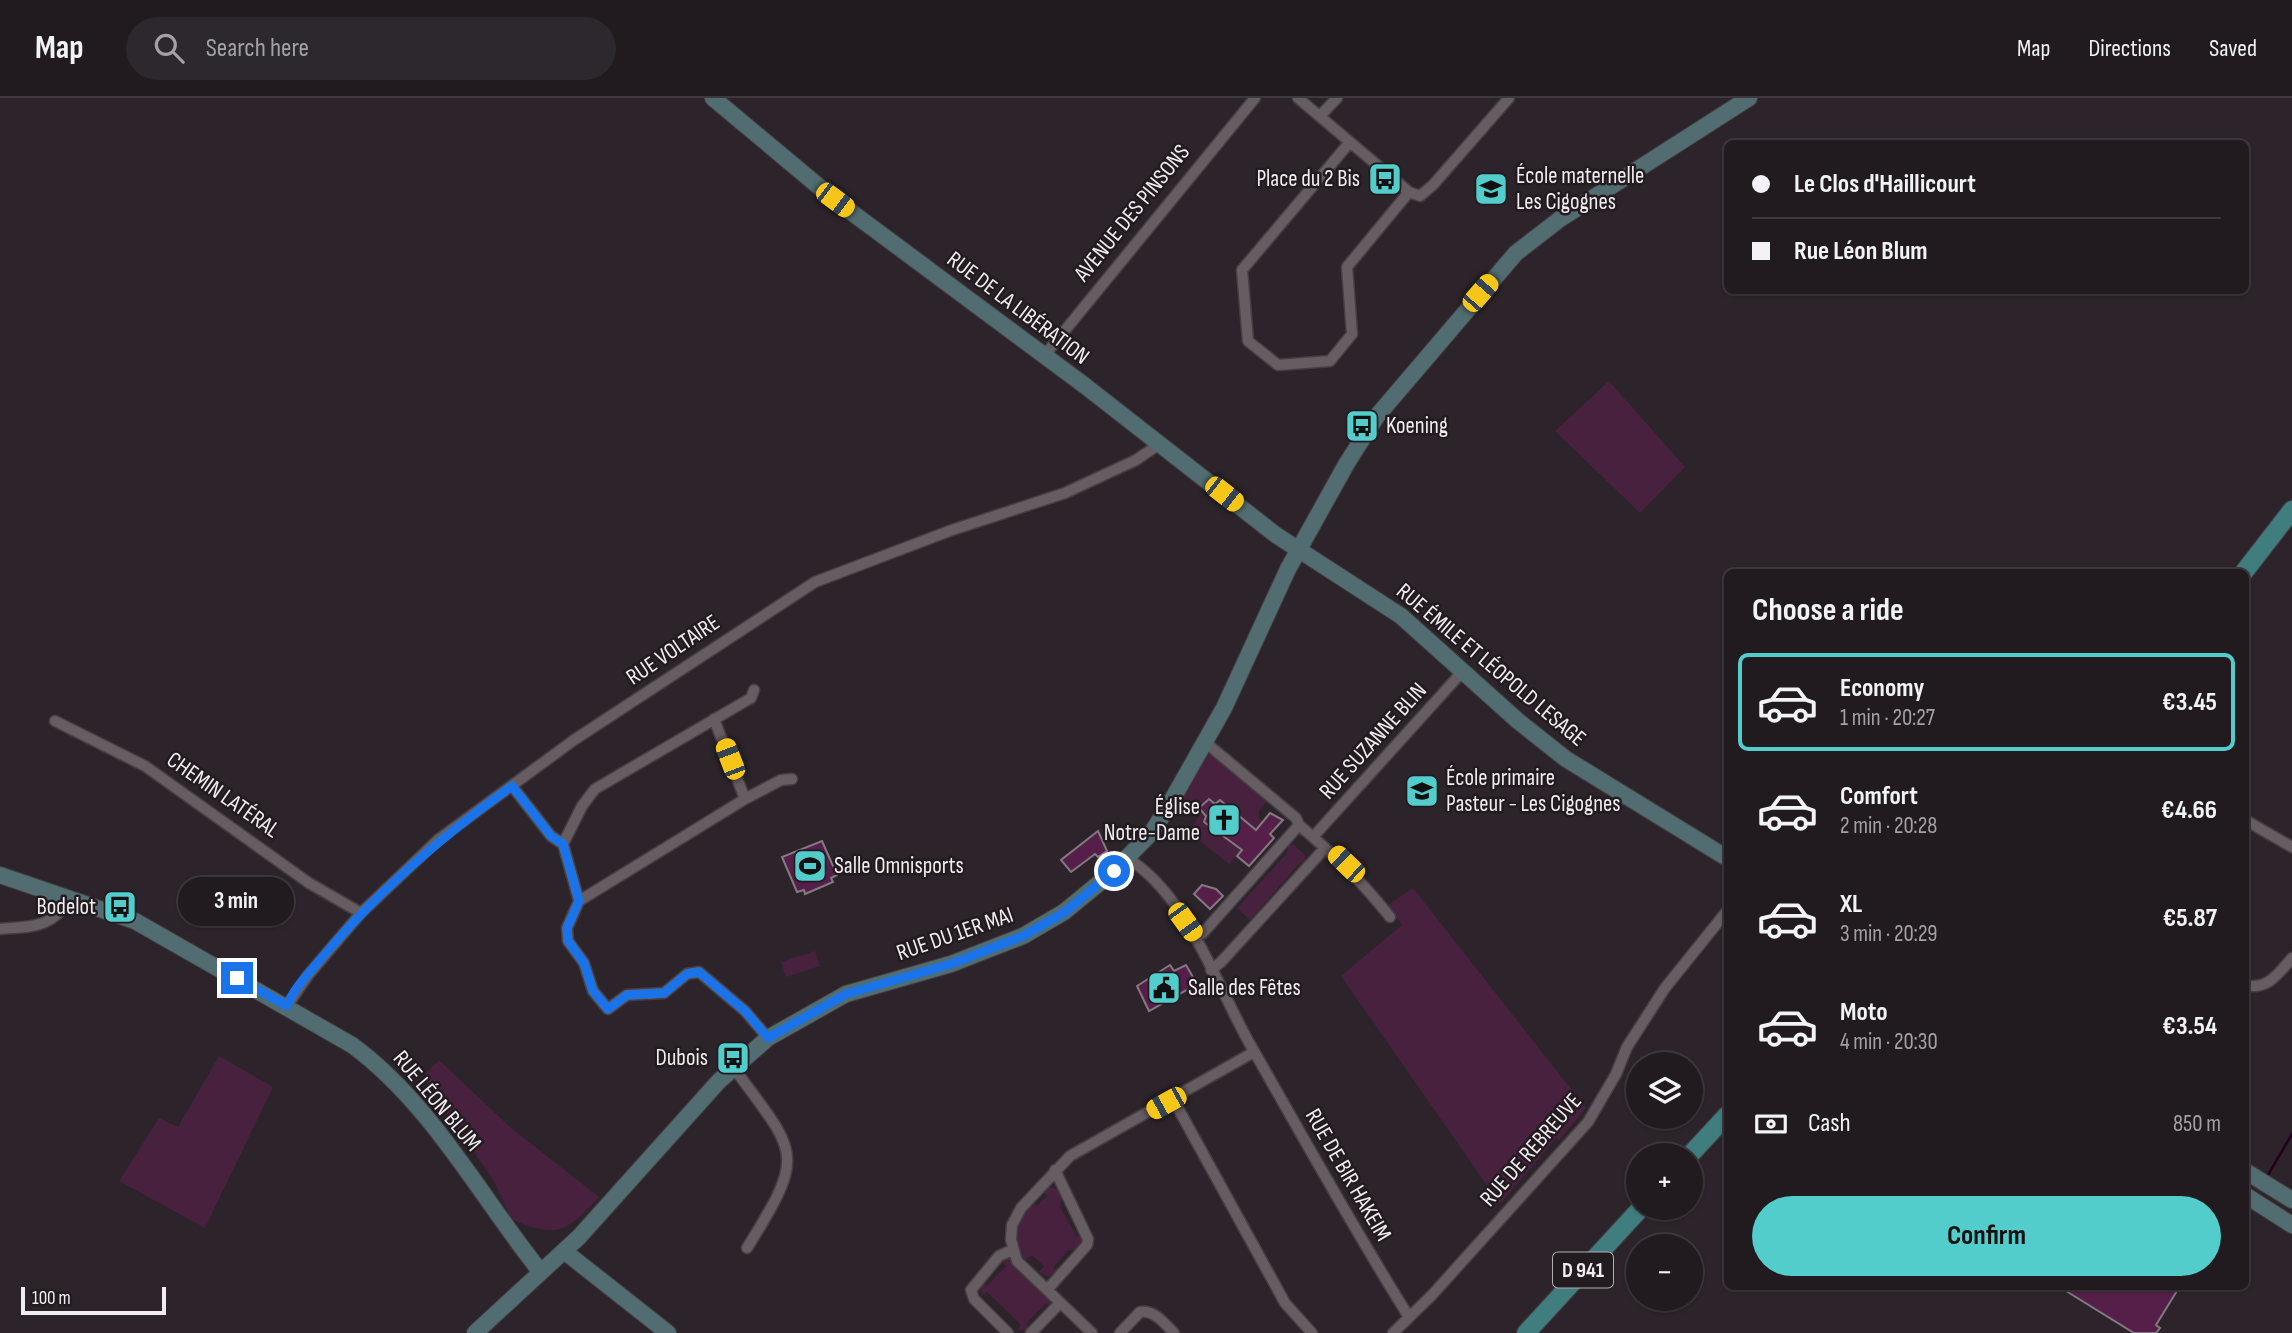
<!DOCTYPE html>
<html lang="en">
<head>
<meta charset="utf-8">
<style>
	:root { --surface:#211b20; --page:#2d282d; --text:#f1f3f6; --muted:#a2a1a5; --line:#3e393e; --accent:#52cdcc }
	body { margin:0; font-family:"Sofia Sans Condensed",sans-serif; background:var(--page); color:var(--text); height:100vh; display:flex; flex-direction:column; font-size:26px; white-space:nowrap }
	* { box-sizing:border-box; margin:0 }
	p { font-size:23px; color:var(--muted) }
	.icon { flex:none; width:38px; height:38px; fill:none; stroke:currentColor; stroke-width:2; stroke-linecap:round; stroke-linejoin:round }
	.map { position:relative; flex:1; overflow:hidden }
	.panel { position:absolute; left:1724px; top:471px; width:525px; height:721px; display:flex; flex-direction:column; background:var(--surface); border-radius:10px; box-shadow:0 2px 5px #0004,0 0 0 2px var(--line) }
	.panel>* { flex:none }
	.top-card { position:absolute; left:1724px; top:42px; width:525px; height:154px; border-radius:10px; box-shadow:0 2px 5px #0004,0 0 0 2px var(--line); display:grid; align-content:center; height:154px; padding:0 28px; background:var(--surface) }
	.buttons { position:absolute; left:1626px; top:954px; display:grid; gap:14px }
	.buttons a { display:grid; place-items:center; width:77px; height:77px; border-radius:50%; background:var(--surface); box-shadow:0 2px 5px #0004,0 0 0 2px var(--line); font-size:35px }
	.scale { position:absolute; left:21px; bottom:18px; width:145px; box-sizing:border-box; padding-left:7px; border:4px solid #f1ecf0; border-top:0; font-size:19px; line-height:24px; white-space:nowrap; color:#f1ecf0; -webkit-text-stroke:5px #221b20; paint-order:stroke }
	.end { position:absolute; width:32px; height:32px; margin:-16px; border:9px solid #1a73e8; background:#fff; box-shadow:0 0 0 4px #fff }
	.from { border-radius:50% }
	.bubble { position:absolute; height:49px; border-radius:24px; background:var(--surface); box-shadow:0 2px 5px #0004,0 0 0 2px var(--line); font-size:23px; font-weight:700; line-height:49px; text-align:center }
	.car { position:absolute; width:21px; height:42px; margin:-21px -10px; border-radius:9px; box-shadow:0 0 5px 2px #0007; background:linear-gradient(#f5c518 24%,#345 0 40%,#f5c518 0 76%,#345 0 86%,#f5c518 0) }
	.top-card b { display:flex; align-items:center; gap:24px; height:66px; font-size:26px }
	.top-card b+b { border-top:2px solid var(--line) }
	.top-card i { width:18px; height:18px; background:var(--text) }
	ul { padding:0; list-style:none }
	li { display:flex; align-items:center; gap:21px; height:98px; margin:0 14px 10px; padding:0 14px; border:4px solid transparent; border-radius:10px }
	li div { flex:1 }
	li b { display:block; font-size:26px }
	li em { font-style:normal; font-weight:700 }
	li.active { border-color:var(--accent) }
	li>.icon { width:63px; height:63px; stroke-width:1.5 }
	h2 { padding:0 28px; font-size:32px; line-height:84px }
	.pay { display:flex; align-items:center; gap:18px; height:77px; padding:0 28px; font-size:26px }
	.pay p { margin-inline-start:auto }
	.action { display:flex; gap:14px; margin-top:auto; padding:14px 28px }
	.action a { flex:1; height:80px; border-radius:42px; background:var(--accent); color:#111; font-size:28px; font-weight:700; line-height:80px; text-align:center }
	header { display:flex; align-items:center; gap:42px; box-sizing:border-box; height:98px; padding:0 35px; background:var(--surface); border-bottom:2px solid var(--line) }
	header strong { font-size:33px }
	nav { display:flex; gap:38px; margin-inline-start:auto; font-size:24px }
	.search { width:490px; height:63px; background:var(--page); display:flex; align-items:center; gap:18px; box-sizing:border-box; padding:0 24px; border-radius:38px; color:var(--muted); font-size:26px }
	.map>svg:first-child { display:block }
</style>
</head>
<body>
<header>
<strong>Map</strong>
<div class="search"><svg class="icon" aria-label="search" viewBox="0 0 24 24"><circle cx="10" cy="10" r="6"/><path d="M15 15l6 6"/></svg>Search here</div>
<nav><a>Map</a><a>Directions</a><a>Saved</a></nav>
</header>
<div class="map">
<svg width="2292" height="1235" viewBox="0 0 2292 1235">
	<rect width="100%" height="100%" fill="#2c242a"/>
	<path fill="#48213f" d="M1609,283L1685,369L1640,415L1555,333Z
		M1211,652L1268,702L1259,712V720L1265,726L1229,766L1189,734L1199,718L1179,706Z
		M1288,747H1294L1305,757V764L1299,766L1250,822L1237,810L1287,755Z
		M1413,790L1586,1010L1559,1042L1556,1040L1500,1106L1341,878L1402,827L1388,807Z
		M815,853L820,868L786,879L781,864Z
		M219,958L273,989L205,1130L119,1083L159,1020L178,1029Z
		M439,962L510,1029L599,1099C567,1133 560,1141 512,1122L493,1081L428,990L425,976Z
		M1048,1089L1060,1092L1063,1097L1060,1109L1077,1139L1082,1136L1084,1141L1079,1152H1068L1053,1170L1058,1172L1048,1179L1039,1174L1044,1168L1032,1157L1025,1162C1012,1139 1017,1125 1030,1103L1037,1108L1047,1098L1042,1092Z
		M1012,1160V1166L1052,1203V1209L1046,1205L1026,1226L1030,1231L1017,1232L1021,1227L987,1194L981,1198V1184L987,1188L1006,1168L1002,1162Z"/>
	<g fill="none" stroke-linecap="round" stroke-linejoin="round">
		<path stroke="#23001c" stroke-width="2.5" d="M2268,1077L2292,1036"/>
	</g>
	<path fill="#561f4a" stroke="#837a80" stroke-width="2" d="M1209,701L1215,706L1220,702L1256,732L1270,715L1283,722L1270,736L1274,740L1249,768L1237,758L1242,752L1204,724L1206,718L1199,710Z
		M1098,733L1107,753L1098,759L1095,756L1071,774L1061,762Z
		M822,743L837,777L831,780L833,784L805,796L804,792L797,794L782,759Z
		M1202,787L1216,791L1223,798L1210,811L1194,796Z
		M1170,867L1174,873L1186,867L1197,886L1149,913L1137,888Z
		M2058,1188H2180L2156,1227L2160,1230L2156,1235H2134Z"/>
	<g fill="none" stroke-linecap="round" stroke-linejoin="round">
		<defs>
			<path id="street" d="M1298,0L1409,94L1420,98L1433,87L1509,0
				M1320,18L1337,0
				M1350,44L1242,172L1248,243L1278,267L1330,263L1352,236L1347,169L1409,94
				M1044,258L1255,0
				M714,621L745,701
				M55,623L145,668L309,785L361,815
				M1205,644L1296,720L1299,727C1336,759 1359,780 1390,819
				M512,688L551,738L563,746L579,803L567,830L568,843L584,865L593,893L608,911L627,897L664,895L687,876L699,874L745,913L768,940
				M2245,722L2292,749
				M1313,739L1463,573
				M563,746L582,708L595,691L751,600L754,592
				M1127,760C1188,797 1217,889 1251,948C1303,1039 1353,1130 1409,1219
				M579,803L745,701L781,682L792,681
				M0,831C34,828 49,831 71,801
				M1196,839L1203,835L1299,727
				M1211,872L1221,864L1325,750
				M2245,888C2269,891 2278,876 2292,860
				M287,908L309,876L361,815L439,741L574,642L815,484L952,432L1065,395L1136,362L1158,347
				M733,969C798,1057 807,1054 747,1150
				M1173,1001L1285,1205L1312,1235
				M1047,1192L1087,1147L1088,1141L1055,1072
				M1008,1235L974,1201L971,1192L999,1158L1012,1152
				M1031,1235L1060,1205
				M1092,1235L1017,1163L1011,1142L1012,1127L1021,1110L1070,1058L1254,954
				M1120,1235L1140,1214C1155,1212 1164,1225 1174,1235
				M1393,1235L1432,1197L1588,1024L1616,976L1627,949L1665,890L1727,813"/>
			<path id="secondary" d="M713,0L835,102L1084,287L1276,437L1401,518L1518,623L1566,661L1727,760
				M0,777L135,823L352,947C431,1005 480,1098 540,1173
				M2245,1073L2292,1102
				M2245,1097L2292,1127
				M564,1153L668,1235
				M475,1235L579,1139L719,983L768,940L846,896L951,866L1023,838L1064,814L1114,773L1152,734L1168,709L1224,610L1288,471L1347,365L1377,318L1516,155L1560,121L1749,0"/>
			<path id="primary" d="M2244,474L2292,412
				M1690,1057L1727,1017
				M1526,1235L1641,1110"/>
		</defs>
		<use href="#street" stroke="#453f43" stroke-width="13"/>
		<use href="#secondary" stroke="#453f43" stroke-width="18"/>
		<use href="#primary" stroke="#453f43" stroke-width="20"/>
		<use href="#street" stroke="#665d63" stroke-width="10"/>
		<use href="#secondary" stroke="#526d71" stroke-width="16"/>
		<use href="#primary" stroke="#3f7d7f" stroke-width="18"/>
	</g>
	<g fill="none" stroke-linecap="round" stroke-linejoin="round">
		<path stroke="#1a73e8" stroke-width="9" d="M237,880L287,908C294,889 312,872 325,856C380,791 442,738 512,688L551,738L563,746L579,803L567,830L568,843L584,865L593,893L608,911L627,897L664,895L687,876L699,874L745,913L768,940L846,896L951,866L1023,838L1065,814L1114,773"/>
	</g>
	<defs>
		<symbol id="bus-square" viewBox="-11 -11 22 22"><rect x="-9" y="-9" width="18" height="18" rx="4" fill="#52cdcc" stroke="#221b20"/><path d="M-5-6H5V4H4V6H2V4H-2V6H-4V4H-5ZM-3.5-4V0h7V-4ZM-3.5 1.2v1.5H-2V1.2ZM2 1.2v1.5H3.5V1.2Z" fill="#111"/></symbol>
		<symbol id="school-square" viewBox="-11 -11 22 22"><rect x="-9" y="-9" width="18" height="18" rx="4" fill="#52cdcc" stroke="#221b20"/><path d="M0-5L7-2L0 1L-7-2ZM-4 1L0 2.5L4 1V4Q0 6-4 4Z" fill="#111"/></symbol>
		<symbol id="church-square" viewBox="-11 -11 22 22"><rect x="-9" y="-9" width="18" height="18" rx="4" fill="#52cdcc" stroke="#221b20"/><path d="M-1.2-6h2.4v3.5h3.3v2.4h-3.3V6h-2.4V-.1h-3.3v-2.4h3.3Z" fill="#111"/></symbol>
		<symbol id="stadium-square" viewBox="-11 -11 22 22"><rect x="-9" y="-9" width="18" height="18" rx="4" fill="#52cdcc" stroke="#221b20"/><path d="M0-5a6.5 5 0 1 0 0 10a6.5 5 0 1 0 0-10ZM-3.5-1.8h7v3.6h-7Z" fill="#111"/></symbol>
		<symbol id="civic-square" viewBox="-11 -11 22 22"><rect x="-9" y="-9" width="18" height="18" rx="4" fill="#52cdcc" stroke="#221b20"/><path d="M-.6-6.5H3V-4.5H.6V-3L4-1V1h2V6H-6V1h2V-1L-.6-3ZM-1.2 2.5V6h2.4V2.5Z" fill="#111"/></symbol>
	</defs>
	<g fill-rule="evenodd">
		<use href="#bus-square" x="1366" y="62" width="38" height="38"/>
		<use href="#school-square" x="1472" y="72" width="38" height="38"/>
		<use href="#bus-square" x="1343" y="309" width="38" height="38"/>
		<use href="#school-square" x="1403" y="674" width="38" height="38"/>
		<use href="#church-square" x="1205" y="703" width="38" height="38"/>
		<use href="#stadium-square" x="791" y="749" width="38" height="38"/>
		<use href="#bus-square" x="101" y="790" width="38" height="38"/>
		<use href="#civic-square" x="1145" y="871" width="38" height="38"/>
		<use href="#bus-square" x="714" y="941" width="38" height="38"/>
	</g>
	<g text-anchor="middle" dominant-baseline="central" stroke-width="5" stroke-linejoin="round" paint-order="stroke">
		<rect fill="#221b20" stroke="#b3adb2" stroke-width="2" x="1553" y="1154.5" width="60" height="35" rx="5"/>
		<g font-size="21" font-weight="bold" fill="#f1ecf0">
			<text x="1583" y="1172">D 941</text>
		</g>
		<g font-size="23" fill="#f1ecf0" stroke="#221b20" text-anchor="start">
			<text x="1516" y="78">École maternelle<tspan x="1516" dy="26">Les Cigognes</tspan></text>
			<text x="1360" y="81" text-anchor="end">Place du 2 Bis</text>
			<text x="1386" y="328">Koening</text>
			<text x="1446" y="680">École primaire<tspan x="1446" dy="26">Pasteur - Les Cigognes</tspan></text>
			<text x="1200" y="709" text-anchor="end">Église<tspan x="1200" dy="26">Notre-Dame</tspan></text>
			<text x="834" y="768">Salle Omnisports</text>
			<text x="96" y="809" text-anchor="end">Bodelot</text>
			<text x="1188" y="890">Salle des Fêtes</text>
			<text x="708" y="960" text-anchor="end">Dubois</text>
		</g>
		<g font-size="23" fill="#f1ecf0" stroke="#221b20">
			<text transform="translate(1132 115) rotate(-51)">AVENUE DES PINSONS</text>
			<text transform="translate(1018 210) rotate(37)">RUE DE LA LIBÉRATION</text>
			<text transform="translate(673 552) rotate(-34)">RUE VOLTAIRE</text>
			<text transform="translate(1491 567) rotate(40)">RUE ÉMILE ET LÉOPOLD LESAGE</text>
			<text transform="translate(1373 643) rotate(-48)">RUE SUZANNE BLIN</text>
			<text transform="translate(223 697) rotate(35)">CHEMIN LATÉRAL</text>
			<text transform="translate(955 836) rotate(-19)">RUE DU 1ER MAI</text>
			<text transform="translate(437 1003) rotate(50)">RUE LÉON BLUM</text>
			<text transform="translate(1531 1052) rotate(-49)">RUE DE REBREUVE</text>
			<text transform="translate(1348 1077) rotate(60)">RUE DE BIR HAKEIM</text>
		</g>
	</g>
</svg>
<div class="buttons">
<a><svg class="icon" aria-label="layers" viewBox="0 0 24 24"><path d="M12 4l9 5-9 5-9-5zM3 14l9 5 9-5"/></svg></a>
<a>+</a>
<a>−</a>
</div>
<div class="scale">100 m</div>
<i class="end from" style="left:1114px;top:773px"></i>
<i class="end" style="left:237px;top:880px"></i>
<div class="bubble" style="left:178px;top:779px;width:116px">3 min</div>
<i class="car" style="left:835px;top:102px;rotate:127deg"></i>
<i class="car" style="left:1480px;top:195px;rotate:41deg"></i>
<i class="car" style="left:1224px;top:396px;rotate:128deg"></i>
<i class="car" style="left:730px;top:661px;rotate:339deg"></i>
<i class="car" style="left:1346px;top:766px;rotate:314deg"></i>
<i class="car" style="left:1185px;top:824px;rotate:144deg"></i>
<i class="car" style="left:1166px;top:1005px;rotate:241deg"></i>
<div class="top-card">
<b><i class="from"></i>Le Clos d'Haillicourt</b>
<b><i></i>Rue Léon Blum</b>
</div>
<section class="panel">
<h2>Choose a ride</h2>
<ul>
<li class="active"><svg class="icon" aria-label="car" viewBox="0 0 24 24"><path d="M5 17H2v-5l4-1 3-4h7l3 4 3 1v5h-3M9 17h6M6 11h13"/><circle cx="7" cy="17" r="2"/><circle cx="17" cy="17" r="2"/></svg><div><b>Economy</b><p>1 min · 20:27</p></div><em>€3.45</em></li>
<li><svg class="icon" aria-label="car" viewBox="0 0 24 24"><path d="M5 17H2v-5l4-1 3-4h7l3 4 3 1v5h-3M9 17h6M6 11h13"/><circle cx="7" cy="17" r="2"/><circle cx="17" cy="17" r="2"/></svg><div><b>Comfort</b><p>2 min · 20:28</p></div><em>€4.66</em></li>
<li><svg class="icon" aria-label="car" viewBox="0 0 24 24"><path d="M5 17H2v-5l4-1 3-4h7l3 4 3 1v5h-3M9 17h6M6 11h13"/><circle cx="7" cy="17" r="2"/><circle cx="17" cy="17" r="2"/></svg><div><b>XL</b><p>3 min · 20:29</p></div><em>€5.87</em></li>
<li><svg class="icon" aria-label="car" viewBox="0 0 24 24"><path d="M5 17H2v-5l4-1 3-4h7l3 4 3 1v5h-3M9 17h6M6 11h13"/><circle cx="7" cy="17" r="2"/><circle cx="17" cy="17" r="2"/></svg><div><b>Moto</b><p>4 min · 20:30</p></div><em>€3.54</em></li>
</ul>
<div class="pay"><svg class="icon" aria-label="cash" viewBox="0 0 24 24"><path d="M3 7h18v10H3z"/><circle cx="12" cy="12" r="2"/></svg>Cash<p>850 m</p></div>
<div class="action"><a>Confirm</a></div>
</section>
</div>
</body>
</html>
